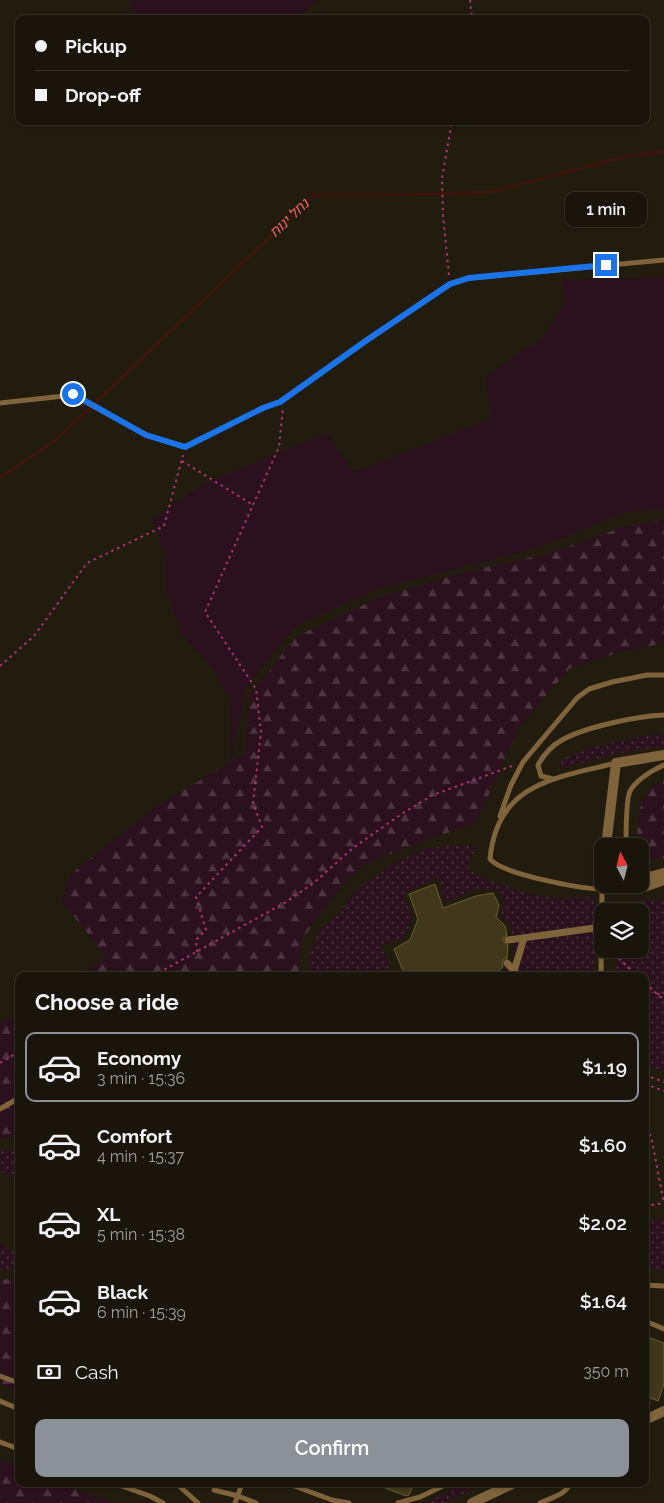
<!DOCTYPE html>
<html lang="en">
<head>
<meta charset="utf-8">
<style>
	:root { --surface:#19150a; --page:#221e13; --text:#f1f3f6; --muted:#9f9f9c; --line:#37342b; --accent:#8c9099 }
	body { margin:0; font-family:Raleway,"Noto Sans Hebrew",sans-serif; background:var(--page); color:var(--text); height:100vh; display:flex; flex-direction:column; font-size:19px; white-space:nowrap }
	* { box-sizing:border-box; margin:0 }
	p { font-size:16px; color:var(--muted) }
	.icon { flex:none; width:28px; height:28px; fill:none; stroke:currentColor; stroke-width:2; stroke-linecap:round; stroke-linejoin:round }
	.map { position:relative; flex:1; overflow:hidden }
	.details { position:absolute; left:15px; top:972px; width:634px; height:515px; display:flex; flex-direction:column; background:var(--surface); border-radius:10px; box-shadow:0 1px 4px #0004,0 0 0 1px var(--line) }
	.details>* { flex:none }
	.hud { position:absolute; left:15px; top:15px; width:635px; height:110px; border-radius:10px; box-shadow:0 1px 4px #0004,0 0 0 1px var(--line); display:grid; align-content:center; height:110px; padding:0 20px; background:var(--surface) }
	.needle { width:32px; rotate:353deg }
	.buttons { position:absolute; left:594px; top:838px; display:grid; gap:10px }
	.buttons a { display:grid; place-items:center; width:55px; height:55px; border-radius:10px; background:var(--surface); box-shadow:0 1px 4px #0004,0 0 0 1px var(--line); font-size:25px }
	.end { position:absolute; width:22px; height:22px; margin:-11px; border:6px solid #1a73e8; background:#fff; box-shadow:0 0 0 2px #fff }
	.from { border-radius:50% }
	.bubble { position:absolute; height:35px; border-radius:10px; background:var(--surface); box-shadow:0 1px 4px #0004,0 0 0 1px var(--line); font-size:16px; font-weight:600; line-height:35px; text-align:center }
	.hud b { display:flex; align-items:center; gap:18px; height:48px; font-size:19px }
	.hud b+b { border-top:1px solid var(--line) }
	.hud i { width:12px; height:12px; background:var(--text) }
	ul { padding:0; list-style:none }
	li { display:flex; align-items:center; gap:15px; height:70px; margin:0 10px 8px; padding:0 10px; border:2px solid transparent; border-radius:10px }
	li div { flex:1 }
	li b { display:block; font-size:19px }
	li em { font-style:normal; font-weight:600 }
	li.on { border-color:var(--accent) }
	li>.icon { width:45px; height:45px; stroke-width:1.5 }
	h2 { padding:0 20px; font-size:22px; line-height:60px }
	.pay { display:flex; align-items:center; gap:12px; height:55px; padding:0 20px; font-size:19px }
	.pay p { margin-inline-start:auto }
	.action { display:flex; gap:10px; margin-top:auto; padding:10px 20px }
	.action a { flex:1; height:58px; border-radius:10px; background:var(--accent); color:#fff; font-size:20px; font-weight:600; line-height:58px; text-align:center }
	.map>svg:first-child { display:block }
</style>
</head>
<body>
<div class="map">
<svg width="664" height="1503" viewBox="0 0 664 1503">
	<defs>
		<pattern id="forest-firs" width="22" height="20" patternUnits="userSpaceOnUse" patternTransform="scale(1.25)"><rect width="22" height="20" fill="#2b111e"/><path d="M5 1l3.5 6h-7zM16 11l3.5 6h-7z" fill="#4b343e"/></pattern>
		<pattern id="park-dots" width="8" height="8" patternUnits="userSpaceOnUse" patternTransform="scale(1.25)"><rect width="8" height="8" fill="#2b111e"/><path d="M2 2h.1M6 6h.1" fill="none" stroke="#4b343e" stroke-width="1.8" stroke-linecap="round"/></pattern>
	</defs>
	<rect width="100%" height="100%" fill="#211c0e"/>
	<path fill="#2b111e" d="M131,0H319L295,19H132Z
		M664,277V510L630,511L537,548L378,589L296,626L247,686L231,760V701L213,668L183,635L166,593L165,551L152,520L208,482L327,433L354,472L491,419L486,378L515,356L543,339L565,302L562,280Z"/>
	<path fill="url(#forest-firs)" d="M664,519V643L621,652L570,668L520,726L475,824L431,838L363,865L336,893L303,938L298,974L300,976H80L106,957L62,901L71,874L156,807L245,753L250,695L297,636L380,597L469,571L547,554L623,527Z
		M664,779V858L656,861L640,855V846H638L637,844C639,813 636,797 664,779Z
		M19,1014V1136L0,1139V1023Z
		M19,1278V1393L0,1384V1280Z
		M0,1460L19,1467V1484H64L115,1503H0Z"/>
	<path fill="url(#park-dots)" d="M664,733V747L634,750L563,767L558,765C575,746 638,738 664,733Z
		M456,845L477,846L467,869C496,885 527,896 560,898C571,899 584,897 595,897V962L591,976H497L515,961L511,924L501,917L504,905L500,890L477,889L445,902L439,877L403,894L413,918L405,937L381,946L391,967L369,973L370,976H312L309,958L319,931L340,912L356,891L396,862L425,849Z
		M664,898V1072L645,1066V976H615L617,949H640V911H618L619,906Z
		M0,1150H19V1181L0,1171Z
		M664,1219V1270L645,1268V1256L652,1239L645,1236V1226L648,1221Z
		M0,1244L19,1255V1269L0,1270Z
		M463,1484H484L443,1503H426Z"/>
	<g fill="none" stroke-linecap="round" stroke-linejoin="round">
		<path stroke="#3d140b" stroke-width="3" d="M0,478L56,440L314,195H397L492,192L623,157L664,151"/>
	</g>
	<path fill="#41381b" stroke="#6d5d2e" d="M435,884L443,908L476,896L493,893L499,905L496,917L505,926L507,935L503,938V941L508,945L507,958L504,959L502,962L503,967L493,975L405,976L394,949L410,940L418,919L409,894Z
		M645,1336L664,1343V1384L658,1401L645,1396Z
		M375,1484H414L409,1495L406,1496Z"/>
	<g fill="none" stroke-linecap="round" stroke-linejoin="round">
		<path stroke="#af3271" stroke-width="2" stroke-dasharray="2.5 4" stroke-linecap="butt" d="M470,0L472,19
			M449,275L443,215L442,178L452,121
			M182,461L253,505
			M0,666L34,636L87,563L164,526L183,455
			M609,950L638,976
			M197,952L196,940L206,930L196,897L262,827L253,803L261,732L256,689L205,612L279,447L283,408
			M153,976L286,902L315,882L353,848L403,813L433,795L512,766
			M645,983L664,1000
			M657,994L664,993
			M0,1063L19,1052
			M645,1075L664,1082
			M645,1084L664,1091
			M645,1129L651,1136L664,1203
			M645,1206L664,1203"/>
		<path stroke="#7f633b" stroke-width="5" d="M0,403L73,395L146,435L185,447L263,408L280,402L367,340L450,284L469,278L664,260
			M553,779L541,776L538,765C544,754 551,746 562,740C585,727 637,716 664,715
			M500,816L511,785L523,762L577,698L589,689L612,682L647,675H664
			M626,846C626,835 626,799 630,791C637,779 651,771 664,765
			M640,872L652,874
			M601,976L602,889C581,889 502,874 490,859C497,783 555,778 616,763
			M0,1109L19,1098
			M645,1285L664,1286
			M645,1321L664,1329
			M0,1376L19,1383
			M0,1401L19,1409
			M0,1442L19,1449
			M116,1484L150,1496L163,1503
			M177,1484L198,1503
			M289,1484L332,1500L349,1503
			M214,1490L238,1496L256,1503
			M235,1503L242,1484
			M398,1503L420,1497L447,1484
			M540,1503C550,1498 565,1495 570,1484"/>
		<path stroke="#7f633b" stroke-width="7" d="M508,940L602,927
			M507,963L519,976
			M514,971L524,938"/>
		<path stroke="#7f633b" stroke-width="10" d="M606,846L616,763L664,755
			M640,880L664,873
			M602,889L644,887L664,880
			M645,1420L664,1411
			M472,1503L512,1484"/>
	</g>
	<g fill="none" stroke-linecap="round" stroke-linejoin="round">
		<path stroke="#1a73e8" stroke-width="6" d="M73,394L146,435L185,447L263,408L280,402L367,340L450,284L469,278L606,265"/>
	</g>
	<g text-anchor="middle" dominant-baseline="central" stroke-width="4" stroke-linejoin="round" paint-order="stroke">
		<g font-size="14" font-style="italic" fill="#fa6461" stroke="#211c0e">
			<text transform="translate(289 218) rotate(-44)">נחל ינוח</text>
		</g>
	</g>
</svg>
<div class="buttons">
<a><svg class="needle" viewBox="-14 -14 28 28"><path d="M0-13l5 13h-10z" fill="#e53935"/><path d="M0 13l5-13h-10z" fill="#9f9f9c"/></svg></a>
<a><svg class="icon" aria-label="layers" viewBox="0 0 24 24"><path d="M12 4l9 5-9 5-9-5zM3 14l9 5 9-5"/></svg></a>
</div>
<i class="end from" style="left:73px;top:394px"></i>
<i class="end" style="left:606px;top:265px"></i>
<div class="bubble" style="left:565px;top:192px;width:82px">1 min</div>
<div class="hud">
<b><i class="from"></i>Pickup</b>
<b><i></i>Drop-off</b>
</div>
<section class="details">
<h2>Choose a ride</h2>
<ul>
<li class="on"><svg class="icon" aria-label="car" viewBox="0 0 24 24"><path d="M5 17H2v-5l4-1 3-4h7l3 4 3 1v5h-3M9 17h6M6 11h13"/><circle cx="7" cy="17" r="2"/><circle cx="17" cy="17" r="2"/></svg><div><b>Economy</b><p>3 min · 15:36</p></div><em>$1.19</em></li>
<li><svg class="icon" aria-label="car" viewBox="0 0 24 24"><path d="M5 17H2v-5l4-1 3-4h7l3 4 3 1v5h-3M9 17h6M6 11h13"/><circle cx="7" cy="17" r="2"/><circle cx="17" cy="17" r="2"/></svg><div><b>Comfort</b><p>4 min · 15:37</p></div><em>$1.60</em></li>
<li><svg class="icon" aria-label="car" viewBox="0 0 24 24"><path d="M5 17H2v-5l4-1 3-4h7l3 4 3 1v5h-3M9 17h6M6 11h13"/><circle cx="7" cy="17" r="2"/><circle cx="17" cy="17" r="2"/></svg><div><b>XL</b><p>5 min · 15:38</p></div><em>$2.02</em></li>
<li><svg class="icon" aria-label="car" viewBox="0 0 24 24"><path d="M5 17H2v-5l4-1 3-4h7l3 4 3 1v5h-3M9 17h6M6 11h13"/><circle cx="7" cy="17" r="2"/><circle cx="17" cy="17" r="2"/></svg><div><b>Black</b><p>6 min · 15:39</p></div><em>$1.64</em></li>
</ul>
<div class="pay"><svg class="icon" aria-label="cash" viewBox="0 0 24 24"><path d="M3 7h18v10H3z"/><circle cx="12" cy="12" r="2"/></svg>Cash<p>350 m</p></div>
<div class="action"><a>Confirm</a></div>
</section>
</div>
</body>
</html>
